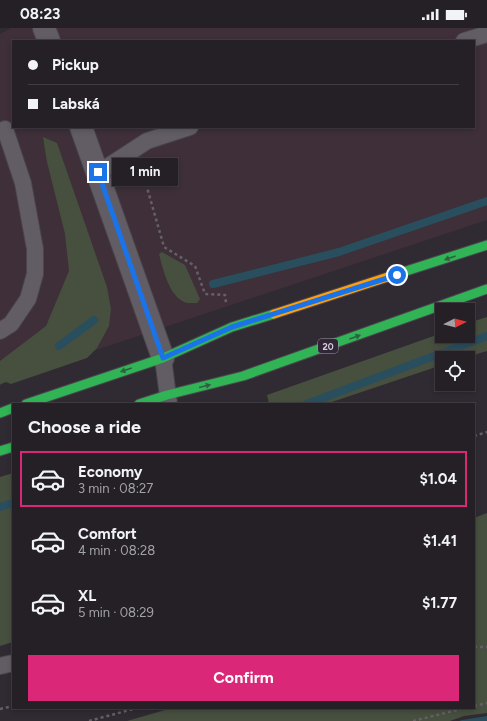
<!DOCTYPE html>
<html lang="en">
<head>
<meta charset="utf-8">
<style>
	:root { --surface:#242026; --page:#2c282e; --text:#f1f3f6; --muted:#a3a3a7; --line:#413e43; --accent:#db2777 }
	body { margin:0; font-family:Figtree,sans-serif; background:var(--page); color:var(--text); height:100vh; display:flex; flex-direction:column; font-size:15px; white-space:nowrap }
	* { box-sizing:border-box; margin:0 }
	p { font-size:13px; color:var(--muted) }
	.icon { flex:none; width:22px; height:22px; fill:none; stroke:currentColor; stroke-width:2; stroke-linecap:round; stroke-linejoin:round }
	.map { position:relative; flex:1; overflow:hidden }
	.side { position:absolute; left:12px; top:375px; width:463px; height:306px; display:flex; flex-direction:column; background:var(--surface); border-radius:0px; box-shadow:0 2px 6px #0003,0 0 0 1px var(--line) }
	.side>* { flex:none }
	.banner { position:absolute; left:12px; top:12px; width:463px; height:88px; border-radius:0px; box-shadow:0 2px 6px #0003,0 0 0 1px var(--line); display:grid; align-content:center; height:88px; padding:0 16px; background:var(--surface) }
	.needle { width:26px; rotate:84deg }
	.buttons { position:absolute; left:435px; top:275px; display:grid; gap:8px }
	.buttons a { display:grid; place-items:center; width:40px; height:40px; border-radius:0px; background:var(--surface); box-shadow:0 2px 6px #0003,0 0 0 1px var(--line); font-size:20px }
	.end { position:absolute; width:18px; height:18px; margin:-9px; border:5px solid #1a73e8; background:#fff; box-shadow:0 0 0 2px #fff }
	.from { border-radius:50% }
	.bubble { position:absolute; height:28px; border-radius:0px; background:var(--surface); box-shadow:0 2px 6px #0003,0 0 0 1px var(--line); font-size:13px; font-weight:700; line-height:28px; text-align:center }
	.banner b { display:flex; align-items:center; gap:14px; height:38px; font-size:15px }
	.banner b+b { border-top:1px solid var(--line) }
	.banner i { width:10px; height:10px; background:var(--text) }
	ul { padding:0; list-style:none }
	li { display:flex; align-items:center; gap:12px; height:56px; margin:0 8px 6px; padding:0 8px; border:2px solid transparent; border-radius:0px }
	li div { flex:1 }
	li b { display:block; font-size:15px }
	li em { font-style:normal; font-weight:700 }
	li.on { border-color:var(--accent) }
	li>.icon { width:36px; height:36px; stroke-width:1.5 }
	h2 { padding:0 16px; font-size:18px; line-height:48px }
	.cta { display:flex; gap:8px; margin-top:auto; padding:8px 16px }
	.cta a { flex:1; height:46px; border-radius:0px; background:var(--accent); color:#fff; font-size:16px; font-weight:700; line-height:46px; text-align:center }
	.status { display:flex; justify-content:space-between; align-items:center; height:28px; padding:0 20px; background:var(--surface); direction:ltr }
	.status svg { height:11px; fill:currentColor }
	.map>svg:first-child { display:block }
</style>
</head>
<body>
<div class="status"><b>08:23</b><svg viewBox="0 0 49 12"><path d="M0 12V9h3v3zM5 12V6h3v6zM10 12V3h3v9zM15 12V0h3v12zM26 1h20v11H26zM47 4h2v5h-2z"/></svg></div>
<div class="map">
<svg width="487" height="693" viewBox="0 0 487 693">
	<rect width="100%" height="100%" fill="#302a33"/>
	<path fill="#3e2f39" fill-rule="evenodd" d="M11,0H487V192L0,354V6ZM13,13H474V99H13Z"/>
	<path fill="#474f3f" d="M43,109L57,115L107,259L111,281L109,298L97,320L87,330L11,356L6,354L1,356L0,357V333L46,298L69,243L65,206L47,134Z
		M162,224L185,237L200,271L197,275C193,275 190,275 187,275C169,270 163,241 159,226Z
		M487,289V323L464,330H442V337L326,376H269L267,367L442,305V308H468V295Z
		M13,445V614L0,618V449Z
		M487,485V685L464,688L450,693H127L172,680H474V490Z"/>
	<path fill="#294e5e" d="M487,688V693H459L462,692Z"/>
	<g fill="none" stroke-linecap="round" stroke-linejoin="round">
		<path stroke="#294e5e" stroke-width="8" d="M213,256L339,224L487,173
			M59,318L94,292
			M307,376L487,308
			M0,479L13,475"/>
		<defs>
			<path id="lane" d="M464,13L487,6
				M98,145L147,113L190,99
				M0,303L11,296L28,271L35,246V221L23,155L5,101
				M163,330L169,376
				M0,638L13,635"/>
			<path id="street" d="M44,0L49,13
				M81,99L163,330"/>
			<path id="fast" d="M397,246L487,217
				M26,376L163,330L232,299L274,286
				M139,376L167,367L243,348L487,261
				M0,385L13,380
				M0,423L13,419"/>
			<path id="slow" d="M274,286L397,246"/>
		</defs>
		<use href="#lane" stroke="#4a454d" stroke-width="18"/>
		<use href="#street" stroke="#4a454d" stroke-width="24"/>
		<use href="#fast" stroke="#4a454d" stroke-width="11"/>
		<use href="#slow" stroke="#4a454d" stroke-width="11"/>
		<path stroke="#656067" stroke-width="2.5" stroke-dasharray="3 3" stroke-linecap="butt" d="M153,135L155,140L149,147L146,156L164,219L195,238L205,266L225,267L226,275
			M474,408L487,404
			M474,619H487
			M474,678L487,675
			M0,681L13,678
			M89,693L137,680
			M413,693L465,680"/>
		<use href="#lane" stroke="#625d64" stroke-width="16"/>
		<use href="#street" stroke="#625d64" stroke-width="22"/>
		<use href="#fast" stroke="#30b455" stroke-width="9"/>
		<use href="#slow" stroke="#ff9f0a" stroke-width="9"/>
	</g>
	<defs><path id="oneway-solid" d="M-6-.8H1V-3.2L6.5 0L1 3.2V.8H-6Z"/></defs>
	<g fill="#315f43">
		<use href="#oneway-solid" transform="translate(450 230) rotate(161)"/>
		<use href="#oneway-solid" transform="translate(355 309) rotate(-20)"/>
		<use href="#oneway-solid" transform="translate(126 342) rotate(161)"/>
		<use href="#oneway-solid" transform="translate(205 358) rotate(-14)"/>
	</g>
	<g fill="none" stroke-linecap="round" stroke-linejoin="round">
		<path stroke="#1a73e8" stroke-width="5" d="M98,144L163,330L232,299L397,247"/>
	</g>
	<g text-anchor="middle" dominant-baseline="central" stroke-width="3" stroke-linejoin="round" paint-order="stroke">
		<rect fill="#312637" stroke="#a49ca9" stroke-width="1" x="318" y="311" width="20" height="14" rx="3"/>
		<g font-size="9" font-weight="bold" fill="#d6cfda">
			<text x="328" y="318">20</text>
		</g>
	</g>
</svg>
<div class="buttons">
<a><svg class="needle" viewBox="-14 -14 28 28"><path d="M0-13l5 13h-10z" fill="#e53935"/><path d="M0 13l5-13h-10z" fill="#a3a3a7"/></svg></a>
<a><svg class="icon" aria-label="locate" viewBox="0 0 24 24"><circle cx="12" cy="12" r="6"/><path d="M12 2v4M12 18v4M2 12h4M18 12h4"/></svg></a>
</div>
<i class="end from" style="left:397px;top:247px"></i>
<i class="end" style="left:98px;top:144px"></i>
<div class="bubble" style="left:112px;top:130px;width:66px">1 min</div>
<div class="banner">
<b><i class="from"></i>Pickup</b>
<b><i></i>Labská</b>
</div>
<section class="side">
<h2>Choose a ride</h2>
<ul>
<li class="on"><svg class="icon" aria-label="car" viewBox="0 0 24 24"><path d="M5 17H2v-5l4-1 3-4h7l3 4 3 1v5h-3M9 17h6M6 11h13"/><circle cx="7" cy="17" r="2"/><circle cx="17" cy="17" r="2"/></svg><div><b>Economy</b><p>3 min · 08:27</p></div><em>$1.04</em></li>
<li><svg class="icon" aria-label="car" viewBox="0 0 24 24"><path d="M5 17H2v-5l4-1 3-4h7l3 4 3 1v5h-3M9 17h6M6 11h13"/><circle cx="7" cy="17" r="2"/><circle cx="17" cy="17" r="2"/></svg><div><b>Comfort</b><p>4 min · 08:28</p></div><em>$1.41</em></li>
<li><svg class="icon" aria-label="car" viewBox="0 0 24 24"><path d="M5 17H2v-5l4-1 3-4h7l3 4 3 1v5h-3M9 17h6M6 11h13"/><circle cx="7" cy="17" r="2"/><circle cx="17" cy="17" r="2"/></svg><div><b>XL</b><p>5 min · 08:29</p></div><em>$1.77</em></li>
</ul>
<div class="cta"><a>Confirm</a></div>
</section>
</div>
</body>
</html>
